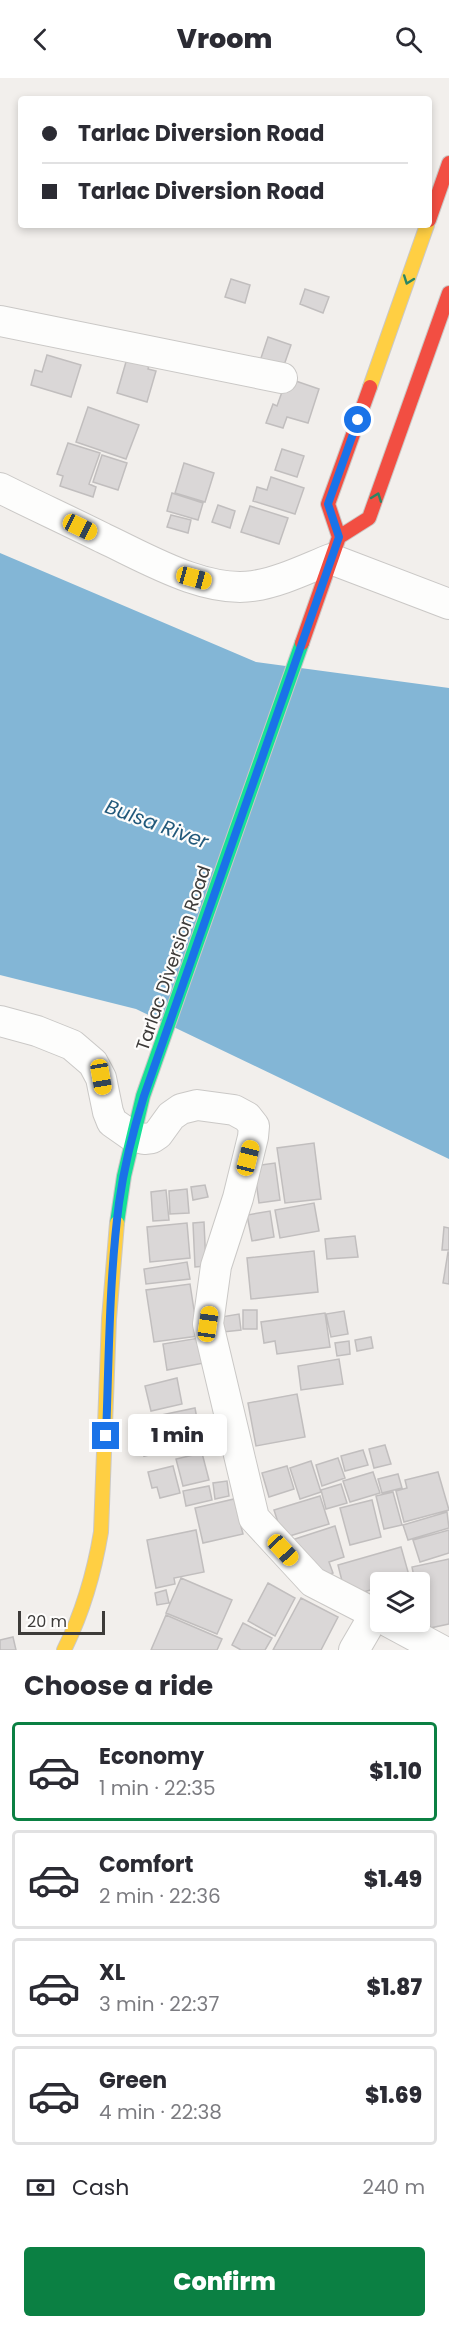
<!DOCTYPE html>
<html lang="en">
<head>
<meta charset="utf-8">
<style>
	:root { --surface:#fff; --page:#f7f7f7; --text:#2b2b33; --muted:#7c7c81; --line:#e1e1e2; --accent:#0b8043 }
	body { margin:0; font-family:Poppins,sans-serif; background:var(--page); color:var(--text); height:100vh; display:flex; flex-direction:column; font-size:22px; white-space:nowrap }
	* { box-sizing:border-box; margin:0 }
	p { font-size:20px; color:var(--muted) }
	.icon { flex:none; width:33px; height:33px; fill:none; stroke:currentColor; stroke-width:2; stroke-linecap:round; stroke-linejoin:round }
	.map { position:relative; height:1572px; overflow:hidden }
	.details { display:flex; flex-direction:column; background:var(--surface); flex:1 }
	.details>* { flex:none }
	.guide { position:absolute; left:18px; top:18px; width:414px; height:132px; border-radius:6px; box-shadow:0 3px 9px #0003; display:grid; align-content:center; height:132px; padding:0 24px; background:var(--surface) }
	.buttons { position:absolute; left:370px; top:1494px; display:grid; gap:12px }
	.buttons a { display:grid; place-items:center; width:60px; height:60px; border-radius:6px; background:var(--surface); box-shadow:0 3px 9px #0003; font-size:30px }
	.scale { position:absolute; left:18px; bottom:15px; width:87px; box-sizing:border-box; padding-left:6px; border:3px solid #3d3b39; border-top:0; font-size:16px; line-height:21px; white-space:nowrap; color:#3d3b39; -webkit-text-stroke:4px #fefdfc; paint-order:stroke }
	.end { position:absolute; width:27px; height:27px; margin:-14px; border:8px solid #1a73e8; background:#fff; box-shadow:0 0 0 3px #fff }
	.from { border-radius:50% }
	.bubble { position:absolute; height:42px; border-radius:6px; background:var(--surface); box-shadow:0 3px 9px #0003; font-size:20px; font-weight:800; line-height:42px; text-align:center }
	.car { position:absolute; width:18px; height:36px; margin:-18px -9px; border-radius:8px; box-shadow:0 0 4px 2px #0007; background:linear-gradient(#f5c518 24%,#345 0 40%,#f5c518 0 76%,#345 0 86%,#f5c518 0) }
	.guide b { display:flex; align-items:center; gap:21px; height:57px; font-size:22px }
	.guide b+b { border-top:2px solid var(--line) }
	.guide i { width:15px; height:15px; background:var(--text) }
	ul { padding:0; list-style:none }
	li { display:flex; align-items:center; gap:18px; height:99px; margin:0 12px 9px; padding:0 12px; border:3px solid var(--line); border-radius:6px }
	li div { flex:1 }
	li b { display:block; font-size:22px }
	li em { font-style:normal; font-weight:800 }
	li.current { border-color:var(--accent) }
	li>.icon { width:54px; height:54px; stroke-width:1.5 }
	h2 { padding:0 24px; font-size:27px; line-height:72px }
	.pay { display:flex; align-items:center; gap:15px; height:66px; padding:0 24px; font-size:22px }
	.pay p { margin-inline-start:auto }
	.button { display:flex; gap:12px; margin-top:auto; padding:12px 24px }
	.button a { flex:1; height:69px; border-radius:6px; background:var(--accent); color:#fff; font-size:24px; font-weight:800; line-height:69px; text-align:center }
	header { display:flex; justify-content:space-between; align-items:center; height:78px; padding:0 24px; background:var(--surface); font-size:27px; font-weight:800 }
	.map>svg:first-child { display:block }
</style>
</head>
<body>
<header><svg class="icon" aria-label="back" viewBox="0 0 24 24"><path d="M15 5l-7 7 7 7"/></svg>Vroom<svg class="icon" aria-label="search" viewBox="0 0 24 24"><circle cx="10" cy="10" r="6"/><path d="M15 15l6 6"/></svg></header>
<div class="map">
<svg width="449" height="1572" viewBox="0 0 449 1572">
	<rect width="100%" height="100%" fill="#f2efec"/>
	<path fill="#83b6d6" d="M0,475L256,584L449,610V1081L136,931L0,897Z"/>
	<path fill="#dad7d7" stroke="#c1bebe" stroke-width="1.5" d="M231,201L250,207L245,225L225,219Z
		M305,211L329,219L323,235L300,226Z
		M268,259L291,267L283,290L260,283Z
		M47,277L81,287L71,319L31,307L35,292L42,294Z
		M128,277L150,283L148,291L156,293L147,324L117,315Z
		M287,300L319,311L308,345L287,339L283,350L266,345L273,326L277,328Z
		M88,329L139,347L126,381L76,364Z
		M68,365L100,375L89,406L96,409L93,419L60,408L63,398L57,396Z
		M282,371L304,378L297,399L275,392Z
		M102,377L127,385L118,412L93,404Z
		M184,385L214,395L205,424L175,415Z
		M271,399L304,410L295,436L253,423L257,409L267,412Z
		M172,415L203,425L198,442L167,433Z
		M218,427L235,433L230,450L212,444Z
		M250,428L288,440L279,466L241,454Z
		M171,437L191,442L188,455L167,449Z
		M314,1065L321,1121L285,1125L277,1070Z
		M275,1085L280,1122L259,1125L254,1088Z
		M205,1107L208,1119L193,1122L191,1109Z
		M187,1111L189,1135L170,1136L169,1113Z
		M166,1112L169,1142L153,1143L151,1114Z
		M314,1125L319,1153L280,1160L275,1132Z
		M270,1133L274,1159L252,1163L247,1137Z
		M204,1144L206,1188L195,1189L193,1145Z
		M187,1145L190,1180L150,1184L147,1149Z
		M444,1149L449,1150V1172H442Z
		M355,1158L358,1179L327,1181L325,1161Z
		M314,1173L318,1214L251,1221L247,1180Z
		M448,1174H449V1206L443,1205Z
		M187,1184L190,1201L146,1206L144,1191Z
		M190,1206L198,1258L154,1264L146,1212Z
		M243,1232H257V1251H243Z
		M344,1233L348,1256L331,1259L326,1236Z
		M325,1235L330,1269L277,1276L275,1263L264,1265L261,1244Z
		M239,1236L241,1252L223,1254L221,1239Z
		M371,1259L373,1270L357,1273L355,1262Z
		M199,1260L204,1285L167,1292L163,1266Z
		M349,1263L350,1276L337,1278L335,1265Z
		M339,1281L343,1306L301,1312L298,1288Z
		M177,1300L182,1326L151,1333L145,1308Z
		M297,1316L305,1359L256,1368L248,1325Z
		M195,1330L198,1346L165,1353L161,1337Z
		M200,1347L206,1367L174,1376L168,1356Z
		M165,1356L169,1373L144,1378L141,1362Z
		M385,1367L391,1386L374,1390L369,1371Z
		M363,1372L368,1387L345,1393L341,1378Z
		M202,1375L209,1402L183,1408L176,1381Z
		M338,1380L345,1400L322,1408L316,1387Z
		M311,1383L321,1414L300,1421L290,1390Z
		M173,1388L180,1415L160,1420L157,1409L152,1410L148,1394Z
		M287,1388L294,1411L269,1419L262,1395Z
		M373,1394L380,1415L350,1424L343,1403Z
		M438,1394L449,1432L404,1444L396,1413L407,1410L405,1402Z
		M398,1396L402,1410L382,1415L378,1401Z
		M227,1403L229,1418L215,1421L213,1405Z
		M341,1406L347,1425L326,1431L321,1412Z
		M209,1408L212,1422L186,1428L183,1413Z
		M393,1414L402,1447L384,1451L376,1418Z
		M320,1418L329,1446L283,1460L274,1432Z
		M234,1421L243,1456L203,1465L195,1430Z
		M372,1422L381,1459L350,1467L340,1430Z
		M447,1434L449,1450L408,1462L403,1447Z
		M335,1448L344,1479L329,1484L333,1495L314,1501L292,1462Z
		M196,1452L204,1494L174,1500L175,1506L156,1510L147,1462Z
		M449,1452V1475L420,1484L413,1462Z
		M401,1469L410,1501L397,1504H381V1509L346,1519L338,1487Z
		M449,1481V1546L430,1550L423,1508H420V1504H415L412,1489Z
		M181,1500L232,1522L217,1556L166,1535Z
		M268,1505L295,1520L275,1558L248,1543Z
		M166,1512L169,1525L157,1527L155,1515Z
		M420,1518L425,1533L420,1534Z
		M301,1520L338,1539L321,1572H273Z
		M166,1537L222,1561L217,1572H151Z
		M243,1545L272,1560L265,1572H241L232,1567Z
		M13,1559L16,1572H0V1562Z"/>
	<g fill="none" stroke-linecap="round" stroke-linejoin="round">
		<defs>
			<path id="street" d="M0,243L282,300
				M0,410C34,427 69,443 103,460C146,480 204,515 253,508C280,504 306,491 331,481L449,526
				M0,943L37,953L72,967L93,985L101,1000L108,1034L112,1044L132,1058L144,1061L152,1060L158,1056L171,1038L181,1031L197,1027L234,1032L247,1039L254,1048L253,1059L238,1120L216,1188L208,1246L254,1440L313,1504L381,1539
				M389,1544L441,1572
				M354,1572L375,1536"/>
			<path id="fast" d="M117,1145L124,1098L143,1018L302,565"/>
			<path id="slow" d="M370,309L427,147
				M64,1572C83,1534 94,1496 101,1454L109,1241L117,1145"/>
			<path id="jam" d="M429,142L449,85
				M339,459L369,440L449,215
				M302,565L339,459L328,426L370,309"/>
		</defs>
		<use href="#street" stroke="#cac8c6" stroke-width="32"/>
		<use href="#fast" stroke="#cac8c6" stroke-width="16"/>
		<use href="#slow" stroke="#cac8c6" stroke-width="16"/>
		<use href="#jam" stroke="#cac8c6" stroke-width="16"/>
		<use href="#street" stroke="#fdfdfc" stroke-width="30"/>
		<use href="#fast" stroke="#16e098" stroke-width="14"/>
		<use href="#slow" stroke="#ffcf43" stroke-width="14"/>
		<use href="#jam" stroke="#f24e42" stroke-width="14"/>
	</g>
	<defs><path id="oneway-chevron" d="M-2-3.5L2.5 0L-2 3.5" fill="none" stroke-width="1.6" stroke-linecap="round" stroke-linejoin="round" transform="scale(1.5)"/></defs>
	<g stroke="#2b8564">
		<use href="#oneway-chevron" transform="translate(408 202) rotate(110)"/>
		<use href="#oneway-chevron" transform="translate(377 419) rotate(-70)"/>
	</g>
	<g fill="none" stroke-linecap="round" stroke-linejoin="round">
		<path stroke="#1a73e8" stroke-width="8" d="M106,1358C109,1281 109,1202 119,1125C124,1089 133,1053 144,1018L339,459L328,426L358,342"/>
	</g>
	<g text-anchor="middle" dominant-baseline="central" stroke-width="4.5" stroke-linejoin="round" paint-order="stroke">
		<g font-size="18" fill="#3d3b39" stroke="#fefdfc">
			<text transform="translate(173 880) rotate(-71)">Tarlac Diversion Road</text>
		</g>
		<g font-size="20" font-style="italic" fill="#22597b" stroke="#fefdfc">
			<text transform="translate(157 746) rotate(20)">Bulsa River</text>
		</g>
	</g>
</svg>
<div class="buttons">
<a><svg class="icon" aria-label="layers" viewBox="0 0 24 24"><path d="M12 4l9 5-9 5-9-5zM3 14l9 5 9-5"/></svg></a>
</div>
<div class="scale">20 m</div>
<i class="end from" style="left:358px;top:342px"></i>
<i class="end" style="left:106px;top:1358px"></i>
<div class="bubble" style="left:128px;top:1336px;width:99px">1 min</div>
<i class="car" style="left:80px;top:449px;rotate:116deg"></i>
<i class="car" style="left:194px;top:500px;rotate:105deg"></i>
<i class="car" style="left:101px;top:999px;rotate:170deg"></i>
<i class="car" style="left:248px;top:1080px;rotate:14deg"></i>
<i class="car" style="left:208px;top:1246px;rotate:8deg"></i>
<i class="car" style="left:283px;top:1472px;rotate:137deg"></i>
<div class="guide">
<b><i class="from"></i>Tarlac Diversion Road</b>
<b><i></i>Tarlac Diversion Road</b>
</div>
</div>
<section class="details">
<h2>Choose a ride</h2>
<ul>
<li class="current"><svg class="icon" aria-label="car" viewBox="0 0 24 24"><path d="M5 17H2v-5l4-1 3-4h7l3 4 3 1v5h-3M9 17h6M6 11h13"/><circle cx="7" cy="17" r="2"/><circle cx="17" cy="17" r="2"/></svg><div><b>Economy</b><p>1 min · 22:35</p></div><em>$1.10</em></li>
<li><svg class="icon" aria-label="car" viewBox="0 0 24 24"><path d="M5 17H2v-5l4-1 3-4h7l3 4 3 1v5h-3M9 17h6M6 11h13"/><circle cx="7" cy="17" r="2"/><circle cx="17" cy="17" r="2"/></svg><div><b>Comfort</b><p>2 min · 22:36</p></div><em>$1.49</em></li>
<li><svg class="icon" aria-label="car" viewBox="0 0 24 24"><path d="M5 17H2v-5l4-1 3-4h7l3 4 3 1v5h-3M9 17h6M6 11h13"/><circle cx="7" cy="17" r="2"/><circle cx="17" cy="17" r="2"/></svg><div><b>XL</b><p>3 min · 22:37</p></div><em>$1.87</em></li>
<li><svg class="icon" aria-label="car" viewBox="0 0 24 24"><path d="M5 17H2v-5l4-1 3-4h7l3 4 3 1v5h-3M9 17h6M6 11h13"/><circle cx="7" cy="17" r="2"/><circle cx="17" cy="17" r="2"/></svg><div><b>Green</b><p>4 min · 22:38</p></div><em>$1.69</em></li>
</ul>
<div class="pay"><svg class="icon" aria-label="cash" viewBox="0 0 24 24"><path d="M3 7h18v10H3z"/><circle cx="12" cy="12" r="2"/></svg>Cash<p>240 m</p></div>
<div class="button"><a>Confirm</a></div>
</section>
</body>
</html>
